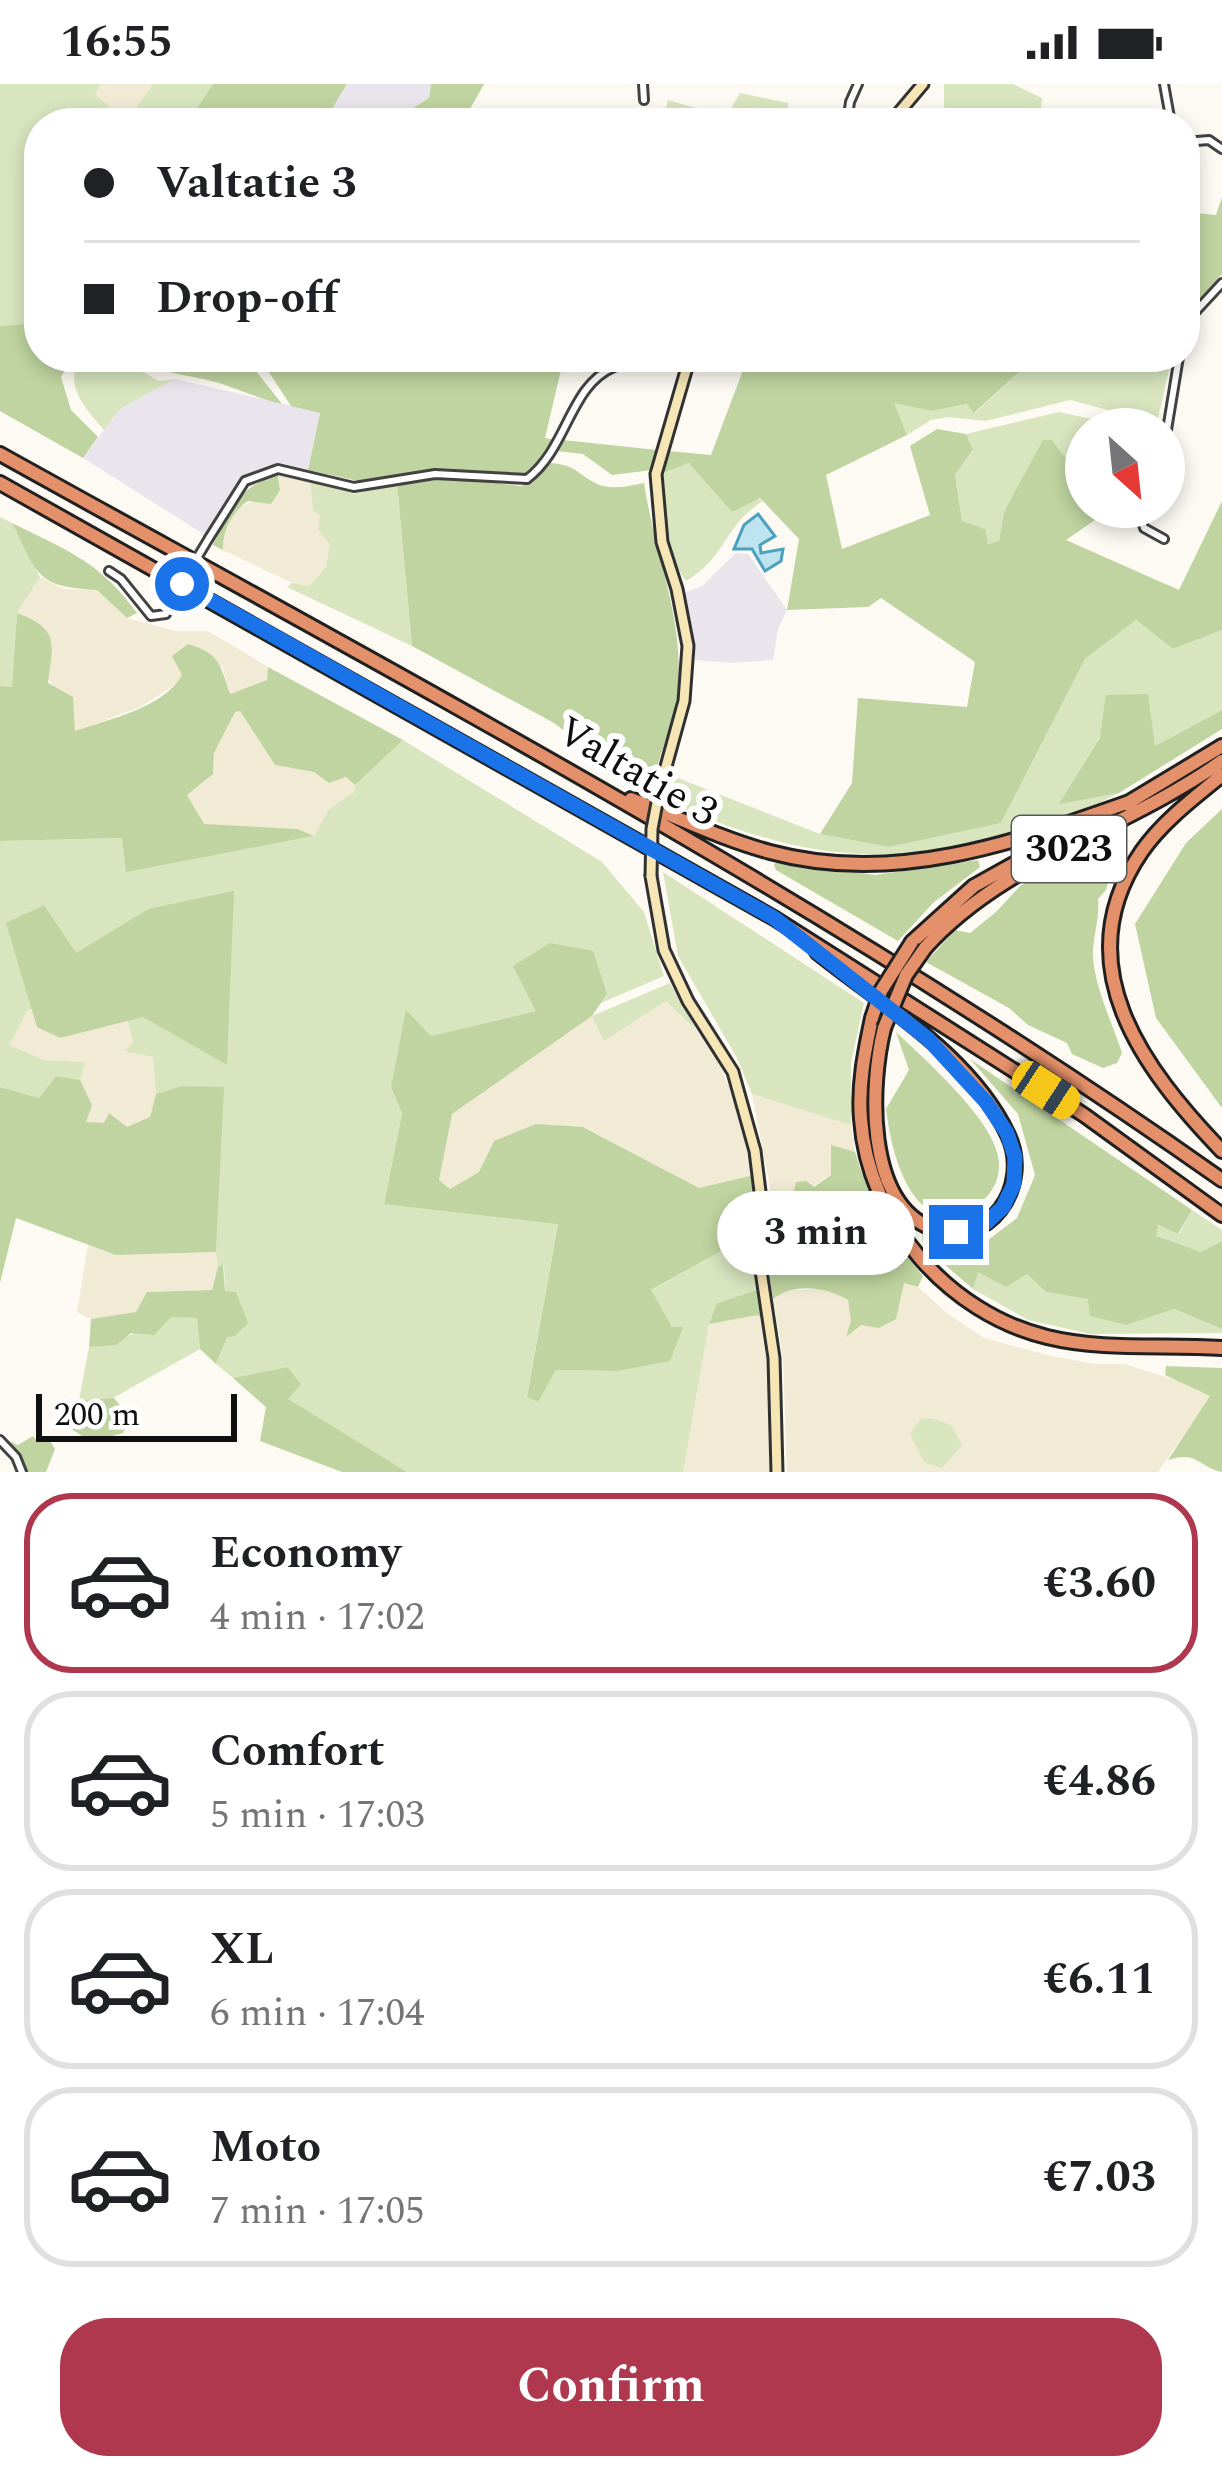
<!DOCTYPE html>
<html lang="en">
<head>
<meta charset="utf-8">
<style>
	:root { --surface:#fff; --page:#f2f2f2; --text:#202124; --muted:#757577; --line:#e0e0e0; --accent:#af374e }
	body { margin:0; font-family:Spectral,serif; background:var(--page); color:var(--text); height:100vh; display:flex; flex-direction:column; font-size:45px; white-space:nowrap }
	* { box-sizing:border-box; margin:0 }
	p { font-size:39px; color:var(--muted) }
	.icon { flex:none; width:66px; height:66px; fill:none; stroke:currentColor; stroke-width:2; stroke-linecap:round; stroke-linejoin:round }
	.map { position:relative; height:1388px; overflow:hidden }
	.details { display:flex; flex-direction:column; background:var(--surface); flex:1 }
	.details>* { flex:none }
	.guide { position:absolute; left:24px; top:24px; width:1176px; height:264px; border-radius:48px; box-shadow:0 6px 18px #0003; display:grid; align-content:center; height:264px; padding:0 60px; background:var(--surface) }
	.needle { width:78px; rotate:153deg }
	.buttons { position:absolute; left:1065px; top:324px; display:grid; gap:24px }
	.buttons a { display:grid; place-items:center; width:120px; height:120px; border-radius:50%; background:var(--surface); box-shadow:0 6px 18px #0003; font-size:60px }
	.scale { position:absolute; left:36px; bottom:30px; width:201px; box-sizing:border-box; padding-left:12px; border:6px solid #0f0f0f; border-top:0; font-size:33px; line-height:42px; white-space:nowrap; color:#0f0f0f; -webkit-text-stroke:9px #fff; paint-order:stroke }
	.end { position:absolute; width:54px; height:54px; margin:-27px; border:15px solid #1a73e8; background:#fff; box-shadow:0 0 0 6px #fff }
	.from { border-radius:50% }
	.bubble { position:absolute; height:84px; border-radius:42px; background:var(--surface); box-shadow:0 6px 18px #0003; font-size:39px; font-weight:700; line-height:84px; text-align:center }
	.car { position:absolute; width:36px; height:72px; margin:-36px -18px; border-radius:15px; box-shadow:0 0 9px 3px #0007; background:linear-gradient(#f5c518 24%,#345 0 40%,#f5c518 0 76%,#345 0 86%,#f5c518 0) }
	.guide b { display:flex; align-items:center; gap:42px; height:114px; font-size:45px }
	.guide b+b { border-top:3px solid var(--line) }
	.guide i { width:30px; height:30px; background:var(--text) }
	ul { padding:21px 0 0; list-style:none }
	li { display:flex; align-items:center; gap:36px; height:180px; margin:0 24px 18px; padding:0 36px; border:6px solid var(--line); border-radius:48px }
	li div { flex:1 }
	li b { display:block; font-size:45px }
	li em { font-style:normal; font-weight:700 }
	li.selected { border-color:var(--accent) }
	li>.icon { width:108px; height:108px; stroke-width:1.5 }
	.primary-button { display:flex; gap:24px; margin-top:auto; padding:24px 60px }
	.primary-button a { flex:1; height:138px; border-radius:48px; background:var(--accent); color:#fff; font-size:48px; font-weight:700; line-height:138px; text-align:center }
	.status { display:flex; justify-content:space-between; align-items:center; height:84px; padding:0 60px; background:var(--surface); direction:ltr }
	.status svg { height:33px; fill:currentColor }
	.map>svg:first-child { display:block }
</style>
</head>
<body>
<div class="status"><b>16:55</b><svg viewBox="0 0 49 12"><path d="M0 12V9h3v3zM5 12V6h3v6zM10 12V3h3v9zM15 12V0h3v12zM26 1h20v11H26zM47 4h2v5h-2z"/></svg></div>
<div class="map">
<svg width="1222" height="1388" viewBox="0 0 1222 1388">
	<rect width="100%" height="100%" fill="#fdfaf3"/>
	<path fill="#eae5ec" d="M347,0H431L429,14L389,39L329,28Z
		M175,295L320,328L308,386L277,381L240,397L205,451L83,374L120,325Z
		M736,469L748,470L787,526L778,545L773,576L731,579L695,576L684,509L702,502Z"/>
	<path fill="#f1ebd5" d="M100,0H153L127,36L95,11Z
		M277,389L310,395L313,427L320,432L330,460L326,483L309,502L292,499L223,466L222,458L235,425L280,406Z
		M40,493L64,505L97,506L127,534L176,547H208L268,583L267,596L230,611L222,582L182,591L178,599L142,622L74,648L17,529Z
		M240,627L275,681L314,688L329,698L346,693L355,701L354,708L328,726L314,752L298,745L204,741L187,711L213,690L214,669L235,628Z
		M666,917L710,960L742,1032L754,1091L700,1105L584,1043L494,1057L479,1088L450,1105L438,1096L452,1030L592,932L605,956Z
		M28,926L33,927L38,943L60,954L127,935L133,958L125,966L153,973L156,1010L150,1033L127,1043L85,1038L92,1021L80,996L84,978L44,976L8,961Z
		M752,1010L851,1041L855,1068L831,1062V1090L793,1116L822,1117L838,1129L843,1149H829L817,1139L792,1142L785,1134L770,1133V1103Z
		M88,1161L116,1171L216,1168L218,1183L212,1206L147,1208L137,1228L91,1235L77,1228Z
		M904,1198L918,1203L948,1230L984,1254L1051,1272L1096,1280H1124L1198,1303L1211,1312L1158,1388H787L783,1274L773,1215L782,1207L829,1204L848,1216L851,1237L847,1250Z
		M757,1230L766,1236L771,1388H683L709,1240Z"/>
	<path fill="#d8e5bf" d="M0,0H100L95,11L127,36L153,0H213L187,39H39V239L0,242Z
		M944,0H1013L1042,14L1040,39H944Z
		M740,9L788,19V39H662L668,16L726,33Z
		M84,273H116L159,297L175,295L120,325L104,346C87,326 59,297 84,273Z
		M1036,273H1172L1157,339L1070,316L986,337L948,333L931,336L907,351L893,318L932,327L968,320L975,329Z
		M1059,328L1124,342L1086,345V363L1066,375L1057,367L1004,428L999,457L988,460L984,445L962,437L955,391L973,367L966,350Z
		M689,379L763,417C723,442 727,473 686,497C663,466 664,426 663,389Z
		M310,395L355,410L397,399L412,562L287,503L292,499L309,502L326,483L330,460L318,445L320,432L313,427Z
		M0,433L12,439L40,493L17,529L12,604L0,602Z
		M1136,536L1173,565L1222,546V626L1155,662L1100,652L1060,719L1119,709C1084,728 1046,740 1008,751C879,788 790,770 669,719L675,693L820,750L889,763L1001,739L1085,575Z
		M403,656L602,778L644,828L664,892L601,919L607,910L431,952L407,928L391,1003L402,1029L384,1119L558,1139L527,1312L538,1317L556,1286L617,1287L673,1244L650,1207L721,1167L755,1187L760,1205L717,1219L709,1240L683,1388H407L287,1315V1283L233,1294L216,1280L227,1252L224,1182L218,1183L216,1168L223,1004L181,1002L156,1010L153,973L124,967L133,958L127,935L143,933L226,980L148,825L75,870L7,839L33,926H28L9,961L44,976L85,978L80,996L56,992L39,1014L0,1003V757L123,754L126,787L314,752L328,726L354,708L355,701Z
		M663,788L864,919L851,979V1041L752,1010L737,974L678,872Z
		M670,899L697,947L666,917L604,957L592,932Z
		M1192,1126L1222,1146V1157L1201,1168L1155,1152L1157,1141L1179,1150Z
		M977,1187L1027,1190L1046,1208L1089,1215L1127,1241L1174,1225L1222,1245V1249L1091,1250L1028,1236L973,1205Z
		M171,1232L197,1234L200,1265L113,1314L79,1316L89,1263C119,1260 142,1244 171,1232Z
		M932,1334L952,1342L962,1362L942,1384L924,1378L910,1350L920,1335Z"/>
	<path fill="#bfd4a0" d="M213,0H347L330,28L387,39H187Z
		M431,0H484L462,39H389L429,14Z
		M1222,113V190L1185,231V194L1192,181L1185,173V128L1216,131Z
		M39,239V273H72L61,293L71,326L98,353L83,374L0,327V242Z
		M151,273H245L282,320C260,315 240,306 219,299C191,291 162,290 136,275Z
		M259,273H564L545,354L556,356L527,391L515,393L435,386L363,398L308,386L320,329L291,322Z
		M748,273H1036L974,329L967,320L932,327L894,319L907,351L826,391L842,465L930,431L910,362L937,345L966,350L973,366L955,391L962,437L985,445L988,460L999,457L1004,428L1043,356H1052L1066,375L1086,363V423H1114L1066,456L1179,506L1222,417V546L1173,565L1136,536L1085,575L1001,739L889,763L820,750L852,699L858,614L967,623L975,578L881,514L868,523L787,526L799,455L760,414L732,428L689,379L663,389L668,367L711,371Z
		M563,356L657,366L652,386L612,391L583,370L557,367Z
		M551,379C577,382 575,388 595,399C610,407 629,402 644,399C654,468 684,533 678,604C676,631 664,660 656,686L632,689L598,673L554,639L412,562L397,399L457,394L521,402L538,393Z
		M277,389L280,406L271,420L248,417C233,427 222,447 223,466L213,461C232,422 236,407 277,389Z
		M12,439C68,467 99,477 137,529L127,534L97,506C35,503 38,490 12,439Z
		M17,529C60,545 53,559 48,599L73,613L75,647C107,636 165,623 182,591L172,572L188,560C220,570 220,580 230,610L267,596L268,583L403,656L355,701L346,693L329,699L314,688L275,681L240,627L235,628L214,669L213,690L187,711L204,740L298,745L314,752L126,788L122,754L0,757V602L12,603Z
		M1148,610L1155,662L1222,626V645L1119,709L1059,720L1100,653L1106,611Z
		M1222,725V1024L1156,934L1135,840L1186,759Z
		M1105,758L1117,770L1106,806L1098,815C1100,835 1092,855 1093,874C1096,907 1112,938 1122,969L1117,979L1103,984L1072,970L1067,959L1028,941L1009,924L926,878L955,846L970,849L996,828L1020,802Z
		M978,776L980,783L933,819L898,857L776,786L774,781L777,777L875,791Z
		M234,807L227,981L143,933L60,954L37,943L6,839L44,821L76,869L148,825Z
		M550,859L593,867L607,910L592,932L452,1030L439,1096L450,1105L479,1088L494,1057L536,1040L583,1043L699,1104L754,1091L755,1187L721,1167L651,1206L672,1243H683L670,1277L617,1287L556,1286L538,1318L527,1313L558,1140L384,1120L402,1029L391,1003L406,926L431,952L536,927L513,882Z
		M896,948C925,976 996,1037 999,1078C1002,1122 943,1150 915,1113C897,1088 890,1055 886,1025L909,986Z
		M970,975L1192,1126L1178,1150L1158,1141L1156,1152L1201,1168L1222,1157V1245L1174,1225L1127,1241L1090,1232L1088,1215L1046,1208L1027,1190L1006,1203L978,1188L973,1205L923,1162L922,1151L947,1160L984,1159L1017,1134L1035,1091L1018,1030Z
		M56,992L80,996L92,1021L86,1038L104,1039L109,1029L127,1043L150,1033L156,1010L181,1002L224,1003L216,1168L116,1171L16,1134L0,1199V1003L39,1014Z
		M831,1061L855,1068C871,1120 888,1150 923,1192L918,1203L904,1199L896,1235L879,1244L861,1241L846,1253L851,1237L848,1216C827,1203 793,1198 773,1215L766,1170L770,1133H785L793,1142L818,1139L829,1149L842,1148L838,1129L822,1128V1117L792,1116L796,1098L806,1097L814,1103L831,1091Z
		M223,1181L225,1207L236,1208L248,1239L235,1252L227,1253L216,1280L200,1265L197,1234L171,1233L154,1251L131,1249L116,1261L89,1263L91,1235L136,1228L147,1208L212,1206L218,1183Z
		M760,1205L766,1236L757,1231L709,1240L717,1219Z
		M1166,1282L1222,1284V1388C1198,1383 1198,1366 1168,1376L1210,1312L1165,1291Z
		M287,1283L301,1300L288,1315L407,1388H342L260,1357L266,1323L233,1294Z
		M114,1314L131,1335L123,1349L92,1358L68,1343L69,1323L77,1322L79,1316Z
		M33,1352L38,1358L47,1352L55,1365L46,1388H26L6,1356L18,1361Z"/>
	<path fill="#bde4ef" stroke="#4ca1be" stroke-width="3" d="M758,430L775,452L760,461L761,469L783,465L781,477L765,487L752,465H734L744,441Z"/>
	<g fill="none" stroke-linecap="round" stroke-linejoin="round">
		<defs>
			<path id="street" d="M643,0L644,16
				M1164,0L1171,39
				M847,39L850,18L858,0
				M1185,58L1209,56L1222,65
				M1185,239L1222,199
				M1164,364L1179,273
				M1138,423L1144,444L1164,455
				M209,454L245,397L278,385L354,403L435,390L527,395C568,364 569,302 614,283C629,277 646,276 662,273
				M109,487L121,495L151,532L166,530L173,514
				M0,1356L16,1373L22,1388"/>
			<path id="secondary" d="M890,39L923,0
				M659,708L684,617L688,562L677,505L662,458L656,390L690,273
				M651,792L664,866L688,917L733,988L755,1067L763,1132L760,1180L774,1274L777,1388"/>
			<path id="highway" d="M0,370C414,600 834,822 1222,1096
				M0,399L774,834L1084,1031L1222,1131
				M1222,691C1194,714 1163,737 1142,767C1064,880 1143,985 1222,1067
				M631,715C677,733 722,755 770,768C895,802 1016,758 1132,717
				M1126,720L1222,662
				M912,858L974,802L1086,740
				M925,864C1004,776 1127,745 1222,677
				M817,868C883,921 971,972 1008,1051C1032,1102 989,1167 931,1144C865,1118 870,1000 884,944
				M872,934C865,967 858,1001 861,1035C868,1137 948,1229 1047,1253C1104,1267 1164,1260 1222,1264"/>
		</defs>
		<use href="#street" stroke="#424242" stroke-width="12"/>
		<use href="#secondary" stroke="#313131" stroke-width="15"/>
		<use href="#highway" stroke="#202020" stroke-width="18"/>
		<use href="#street" stroke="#fff" stroke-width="6"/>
		<use href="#secondary" stroke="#f6e5b5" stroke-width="9"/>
		<use href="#highway" stroke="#e4906a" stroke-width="12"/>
		<defs>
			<path id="street-bridge" d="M173,514L209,454"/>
			<path id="secondary-bridge" d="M651,792L652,745L659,708"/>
			<path id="highway-bridge" d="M872,934L881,907L912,858
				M884,944L906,891L925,864"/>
		</defs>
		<use href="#street-bridge" stroke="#424242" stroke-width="12" stroke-linecap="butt"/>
		<use href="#secondary-bridge" stroke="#313131" stroke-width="15" stroke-linecap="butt"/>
		<use href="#highway-bridge" stroke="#202020" stroke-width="18" stroke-linecap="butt"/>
		<use href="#street-bridge" stroke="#fff" stroke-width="6"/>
		<use href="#secondary-bridge" stroke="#f6e5b5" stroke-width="9"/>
		<use href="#highway-bridge" stroke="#e4906a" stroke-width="12"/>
	</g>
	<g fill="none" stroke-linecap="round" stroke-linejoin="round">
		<path stroke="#1a73e8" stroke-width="15" d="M182,500L774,834L928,955L986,1018L1007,1049L1015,1073L1014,1100L1003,1123L987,1138L956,1148"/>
	</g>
	<g text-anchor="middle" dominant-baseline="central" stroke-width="12" stroke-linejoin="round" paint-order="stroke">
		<rect fill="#fff" stroke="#575757" stroke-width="3" x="1012" y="732" width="114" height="66" rx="9"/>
		<g font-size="39" font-weight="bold" fill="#0f0f0f">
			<text x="1069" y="765">3023</text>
		</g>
		<g font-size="42" fill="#0f0f0f" stroke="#fff">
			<text transform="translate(637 688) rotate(30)">Valtatie 3</text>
		</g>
	</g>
</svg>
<div class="buttons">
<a><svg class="needle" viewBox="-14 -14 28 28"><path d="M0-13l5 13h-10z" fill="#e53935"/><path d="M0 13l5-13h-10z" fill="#757577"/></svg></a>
</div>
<div class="scale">200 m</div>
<i class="end from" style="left:182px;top:500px"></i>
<i class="end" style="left:956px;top:1148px"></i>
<div class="bubble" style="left:717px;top:1107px;width:198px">3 min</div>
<i class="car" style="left:1046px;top:1006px;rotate:123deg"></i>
<div class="guide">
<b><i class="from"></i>Valtatie 3</b>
<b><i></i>Drop-off</b>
</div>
</div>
<section class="details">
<ul>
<li class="selected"><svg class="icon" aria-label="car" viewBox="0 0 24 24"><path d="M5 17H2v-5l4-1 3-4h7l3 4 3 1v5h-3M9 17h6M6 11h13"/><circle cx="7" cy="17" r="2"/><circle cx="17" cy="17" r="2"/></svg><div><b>Economy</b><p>4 min · 17:02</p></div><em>€3.60</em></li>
<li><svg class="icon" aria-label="car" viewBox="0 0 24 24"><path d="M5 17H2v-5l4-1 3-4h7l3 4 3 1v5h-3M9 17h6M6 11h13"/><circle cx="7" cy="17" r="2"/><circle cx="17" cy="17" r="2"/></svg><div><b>Comfort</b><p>5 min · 17:03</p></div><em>€4.86</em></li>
<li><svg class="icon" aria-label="car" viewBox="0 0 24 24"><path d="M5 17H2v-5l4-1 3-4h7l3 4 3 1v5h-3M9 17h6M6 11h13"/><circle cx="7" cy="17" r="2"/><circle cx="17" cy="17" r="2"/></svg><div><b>XL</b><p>6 min · 17:04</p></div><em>€6.11</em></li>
<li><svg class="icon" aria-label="car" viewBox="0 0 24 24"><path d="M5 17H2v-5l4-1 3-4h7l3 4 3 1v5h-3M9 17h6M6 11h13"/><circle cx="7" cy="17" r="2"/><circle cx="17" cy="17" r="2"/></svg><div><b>Moto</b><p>7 min · 17:05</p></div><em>€7.03</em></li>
</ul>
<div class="primary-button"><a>Confirm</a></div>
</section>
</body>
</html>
